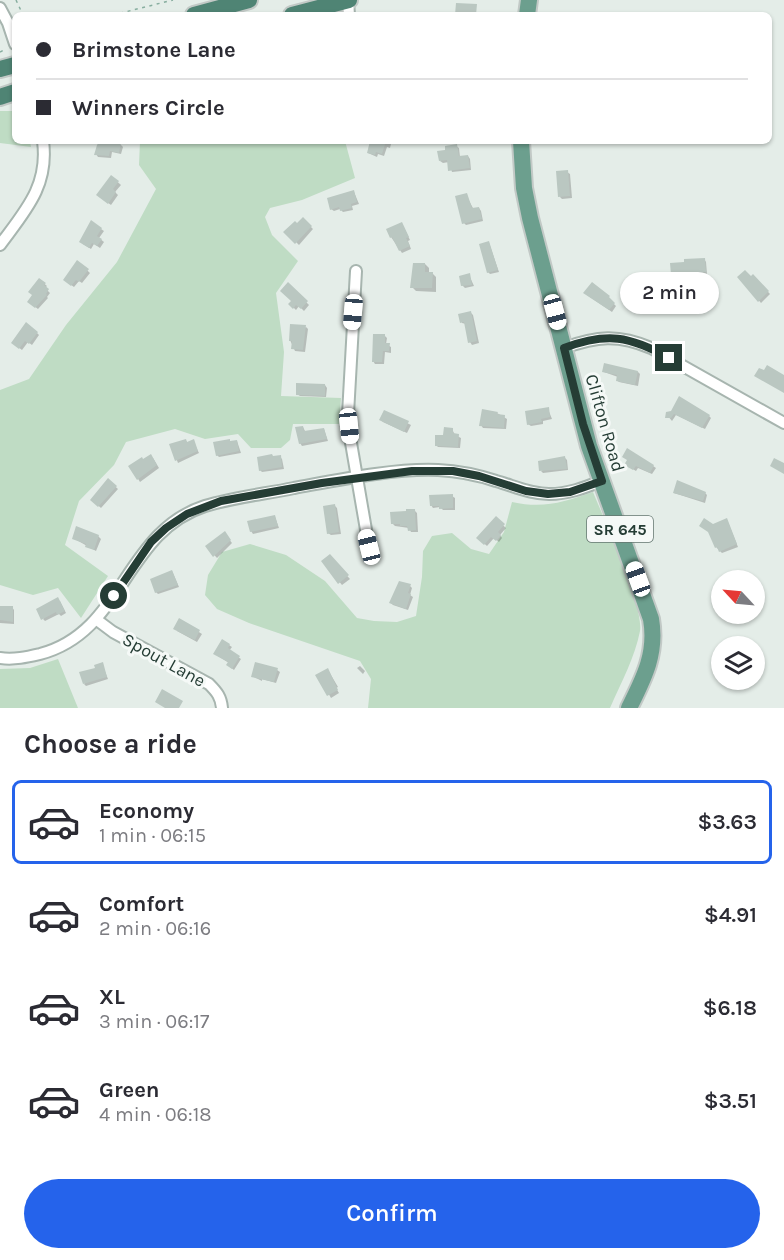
<!DOCTYPE html>
<html lang="en">
<head>
<meta charset="utf-8">
<style>
	:root { --surface:#fff; --page:#f7f7f7; --text:#2b2b33; --muted:#7c7c81; --line:#e1e1e2; --accent:#2563eb }
	body { margin:0; font-family:Karla,sans-serif; background:var(--page); color:var(--text); height:100vh; display:flex; flex-direction:column; font-size:22px; white-space:nowrap }
	* { box-sizing:border-box; margin:0 }
	p { font-size:20px; color:var(--muted) }
	.icon { flex:none; width:33px; height:33px; fill:none; stroke:currentColor; stroke-width:2; stroke-linecap:round; stroke-linejoin:round }
	.map { position:relative; height:708px; overflow:hidden }
	.details { display:flex; flex-direction:column; background:var(--surface); flex:1 }
	.details>* { flex:none }
	.hud { position:absolute; left:12px; top:12px; width:760px; height:132px; border-radius:9px; box-shadow:0 2px 4px #0004; display:grid; align-content:center; height:132px; padding:0 24px; background:var(--surface) }
	.needle { width:39px; rotate:296deg }
	.buttons { position:absolute; left:711px; top:570px; display:grid; gap:12px }
	.buttons a { display:grid; place-items:center; width:54px; height:54px; border-radius:50%; background:var(--surface); box-shadow:0 2px 4px #0004; font-size:30px }
	.end { position:absolute; width:27px; height:27px; margin:-14px; border:8px solid #253d35; background:#fff; box-shadow:0 0 0 3px #fff }
	.from { border-radius:50% }
	.bubble { position:absolute; height:42px; border-radius:21px; background:var(--surface); box-shadow:0 2px 4px #0004; font-size:20px; font-weight:600; line-height:42px; text-align:center }
	.car { position:absolute; width:18px; height:36px; margin:-18px -9px; border-radius:8px; box-shadow:0 0 4px 2px #0007; background:linear-gradient(#fff 24%,#345 0 40%,#fff 0 76%,#345 0 86%,#fff 0) }
	.hud b { display:flex; align-items:center; gap:21px; height:57px; font-size:22px }
	.hud b+b { border-top:2px solid var(--line) }
	.hud i { width:15px; height:15px; background:var(--text) }
	ul { padding:0; list-style:none }
	li { display:flex; align-items:center; gap:18px; height:84px; margin:0 12px 9px; padding:0 12px; border:3px solid transparent; border-radius:9px }
	li div { flex:1 }
	li b { display:block; font-size:22px }
	li em { font-style:normal; font-weight:600 }
	li.current { border-color:var(--accent) }
	li>.icon { width:54px; height:54px; stroke-width:1.5 }
	h2 { padding:0 24px; font-size:27px; line-height:72px }
	.action { display:flex; gap:12px; margin-top:auto; padding:12px 24px }
	.action a { flex:1; height:69px; border-radius:36px; background:var(--accent); color:#fff; font-size:24px; font-weight:600; line-height:69px; text-align:center }
	.map>svg:first-child { display:block }
</style>
</head>
<body>
<div class="map">
<svg width="784" height="708" viewBox="0 0 784 708">
	<rect width="100%" height="100%" fill="#e4ede8"/>
	<path fill="#bfdcc4" d="M0,111H15V141H30L31,147L0,143Z
		M140,141H345L355,178L302,200L270,208L265,217L272,235L298,261L276,293L284,352L281,396L341,398L339,424H293L290,440L281,448H251L238,434L205,439L175,429L126,442L114,465L79,501L65,545L108,576L81,618L58,588L33,595L0,585V390L29,379L66,325L117,262L156,189L139,165Z
		M593,492C604,519 644,606 640,631C635,657 621,683 610,708H368L371,679L360,661L249,623L217,609L205,595L208,575L222,552L250,544L286,555L325,581L357,618L374,621L397,622L416,616L422,577L423,551L432,536L452,533L471,549L489,554L504,532L512,502C544,509 564,502 593,492Z
		M58,659L78,708H0V669L30,668Z"/>
	<path fill="#0003" d="M101,141L121,145L123,147L121,154L112,152L111,158L98,157L96,154Z
		M372,141H388L391,144L390,148L387,147L384,156L378,154L377,157L368,153Z
		M456,146L459,148L460,157L468,156L470,159L471,170L452,172L449,162L443,163L440,161L447,151Z
		M567,172L570,174L572,198L562,199L560,197Z
		M112,177L121,185L115,192L118,195L111,205L100,197Z
		M354,192L359,204L352,206L353,210L343,212L340,209L334,211L331,209Z
		M466,195L474,210L479,208L481,211L483,221L466,225L464,223Z
		M303,219L313,229L299,245L286,232Z
		M402,224L410,240L408,241L411,249L402,253L391,237Z
		M101,229L104,231L99,238L104,242L100,248L94,244L91,249L83,244Z
		M489,243L499,272L490,274L488,272Z
		M704,259L706,262L707,274L675,277L672,275Z
		M78,262L90,273L82,283L79,281L74,287L67,282Z
		M425,264L429,268V273H432L436,277V292L416,291L412,287Z
		M469,275L474,286L465,288L462,285Z
		M753,276L770,294L761,303L739,277L750,278Z
		M40,280L47,286L45,288L50,293L47,297L48,298L38,309L29,302Z
		M288,284L309,305L304,311L299,306L296,310L290,304L293,301Z
		M587,295L610,300L616,306L612,312Z
		M471,313L473,315L479,343L472,345L470,342L466,324L462,323L460,315Z
		M306,327L308,329L305,352L295,351L290,340Z
		M37,333L39,335L32,345L28,342L22,350L13,343Z
		M384,335L387,338L386,344L391,347V353L385,352L384,364H375L373,361Z
		M604,372H638L640,374L638,386L619,382L617,380L618,377Z
		M325,385L327,388L326,397L300,396L297,394Z
		M548,409L552,419L543,421V424L531,426L528,424Z
		M385,412L411,425L407,433L383,422L381,420Z
		M672,412L709,416L711,418L705,429L676,415L672,421L667,415Z
		M497,413L507,419L506,429L483,428L481,425Z
		M303,427L306,433L324,429L328,441L302,446L300,443Z
		M452,429L455,435L461,438L460,448L438,447L436,445Z
		M186,441L188,443L193,441L199,453L178,463L171,445Z
		M237,441L241,453L219,457L217,455L231,442Z
		M280,457L282,459L284,469L262,472L260,470Z
		M153,458L159,468L140,482L130,466Z
		M565,458L567,460L568,470L543,473L541,471Z
		M626,465L653,466L656,468L652,474L638,468L636,471Z
		M108,480L118,489L101,508L92,500Z
		M674,493H705L707,495L705,503Z
		M452,496L455,498V510H443L440,507L433,508L431,505Z
		M334,505L337,508L341,534L331,535L328,533Z
		M414,510L417,513L418,532H411L409,528L395,526L392,523Z
		M275,517L279,528L253,534L251,531Z
		M496,519L506,528L500,535L502,538L499,542L494,538L487,546L478,538Z
		M727,520L738,547L722,553L716,547L710,532L712,525Z
		M224,533L232,543L217,558L207,547Z
		M98,536L101,539L96,551L73,538Z
		M329,556L350,579L342,585L323,562Z
		M172,571L179,587L158,594L156,592Z
		M410,586L412,588L410,595L413,597L408,610L393,605L391,603Z
		M60,601L66,613L61,616L59,614L45,621L43,619Z
		M0,607H12L14,610V624L0,623Z
		M180,620L202,634L197,642L177,631Z
		M223,641L232,647L229,651L241,659L234,670L230,667L229,663L218,656Z
		M102,664L108,679L86,686L84,684Z
		M360,666L365,671L363,674L357,668Z
		M277,670L280,672L276,683L262,679V681L252,676Z
		M328,670L338,687L336,688L339,693L331,698L318,675Z"/>
	<path fill="#bac7c1" d="M456,3L477,4L476,15H455Z
		M100,141L121,143L119,153L110,151L109,156L94,155L97,145Z
		M370,141H386L382,154L376,152L375,155L367,153Z
		M457,144L459,156L468,155L470,168L448,171L447,160L439,161L437,151L445,150V146Z
		M568,170L570,196L558,197L556,171Z
		M111,175L119,181L113,189L116,192L108,204L96,195Z
		M354,190L357,202L351,204L352,208L340,211L339,207L330,210L327,198Z
		M467,193L472,208L479,207L482,219L462,224L455,196Z
		M303,217L312,226L295,244L283,232L295,221L297,223Z
		M91,220L102,228L97,236L102,239L97,246L92,243L89,248L79,242Z
		M402,222L409,237L406,238L410,246L399,251L392,237L390,238L386,229Z
		M489,241L498,270L487,273L479,244Z
		M705,258L706,272L671,275L670,263L684,262V259Z
		M77,260L89,269L79,282L76,280L71,286L63,280Z
		M413,263H425V272H433L432,288H410Z
		M745,270L751,276L753,274L769,291L758,302L737,277Z
		M470,273L472,285L461,286L459,276Z
		M39,278L46,283L44,285L49,289L46,294L47,295L35,308L27,302L32,295L28,292Z
		M288,282L308,301L301,309L296,305L293,309L288,304L291,301L280,291Z
		M592,282L610,296L609,297L615,303L609,310L583,293Z
		M471,311L477,341L468,343L464,322L460,323L458,314Z
		M26,322L38,332L29,344L25,341L19,349L11,343Z
		M290,324L306,325L303,350L291,349L292,341H289Z
		M373,334H385V343H390L389,351H383L382,362H372Z
		M604,363L638,371L635,385L616,381L617,375L602,372Z
		M767,365L784,375V393L754,376L759,368L764,370Z
		M296,383L325,384V396L296,395Z
		M679,396L710,415L702,428L674,414L671,418H665L666,412L671,411Z
		M549,407L550,417L541,419L542,422L527,425L525,411Z
		M482,409L498,412L497,414L505,415L504,428L479,426Z
		M384,410L409,421L404,432L379,420Z
		M303,426L304,431L324,428L327,439L299,444L295,427Z
		M444,427L453,428V433L459,434L458,447L435,446V435H443Z
		M186,439L187,442L194,439L198,451L175,461L169,444Z
		M230,439V441L237,440L239,451L216,456L213,442Z
		M627,448L654,465L650,473L636,466L633,470L624,465L627,460L622,457Z
		M151,454L157,465L137,480L128,466L142,457L143,459Z
		M272,454L273,456L281,455L282,467L259,471L257,457Z
		M565,456L567,469L539,471L538,461Z
		M774,458L784,463V474L770,466Z
		M108,478L117,486L98,507L90,500Z
		M677,480L706,492L703,501L673,493Z
		M453,494V508L439,509V506H430L429,495Z
		M335,504L339,532L327,534L323,506Z
		M406,509H415L416,530L408,531L407,526H400V524H391L390,512L406,511Z
		M275,515L278,526L250,532L247,521Z
		M496,516L505,524L498,532L501,535L496,541L491,537L484,545L476,538Z
		M704,518L713,524L727,518L737,544L719,552L717,547L715,548L708,532L699,526Z
		M76,526L99,535L94,550L85,547L86,544L72,539Z
		M225,531L231,540L213,557L205,546Z
		M330,554L349,575L338,584L321,561Z
		M172,570L178,585L155,593L150,579Z
		M399,581L411,584L408,593L411,594L406,609L389,603Z
		M58,597L65,611L57,615L56,612L41,620L36,609Z
		M0,606H13V622L0,620Z
		M179,618L200,630L195,640L173,629Z
		M222,639L230,644L228,648L240,656L232,669L226,665L228,662L213,654Z
		M103,662L107,677L83,684L79,672L95,668L94,665Z
		M255,662L278,668L274,682L251,677Z
		M328,668L338,690L327,696L315,675Z
		M162,689L183,701L179,708H165L155,702Z"/>
	<g fill="none" stroke-linecap="round" stroke-linejoin="round">
		<defs>
			<path id="minor" d="M348,0L349,15
				M0,8L8,23L15,44
				M0,245C25,211 49,186 43,141
				M356,271L348,414L350,437L369,547
				M564,348C597,336 618,334 651,348L784,423
				M97,620L113,632L209,684C217,692 221,697 222,708
				M0,658C14,660 27,657 40,654C124,632 124,532 205,506C234,497 265,494 294,488C338,480 395,468 438,470C458,471 478,475 496,481C514,486 530,494 549,494C568,494 584,488 601,481"/>
			<path id="primary" d="M527,15L529,0
				M521,141L524,188L530,218L589,446L651,619C657,653 644,678 629,708"/>
			<path id="trunk" d="M194,15L249,0
				M292,15L349,0
				M0,69L15,65
				M0,97L15,92"/>
		</defs>
		<use href="#minor" stroke="#a7b5af" stroke-width="14"/>
		<use href="#primary" stroke="#c2c9c6" stroke-width="20"/>
		<use href="#trunk" stroke="#c2c9c6" stroke-width="20"/>
		<path stroke="#87ae9f" stroke-width="1.5" stroke-dasharray="3 4.5" stroke-linecap="butt" d="M16,0L23,15
			M113,15L173,0
			M0,52L6,49"/>
		<use href="#minor" stroke="#fff" stroke-width="10"/>
		<use href="#primary" stroke="#6c9f8e" stroke-width="16"/>
		<use href="#trunk" stroke="#4f8474" stroke-width="16"/>
	</g>
	<g fill="none" stroke-linecap="round" stroke-linejoin="round">
		<path stroke="#253d35" stroke-width="8" d="M114,596L151,542L166,528L187,514L221,501L322,483L412,471H453L479,476L526,491L548,494L570,492L602,481L583,424L564,348C607,332 630,336 669,358"/>
	</g>
	<g text-anchor="middle" dominant-baseline="central" stroke-width="6" stroke-linejoin="round" paint-order="stroke">
		<rect fill="#f5f9f7" stroke="#63756f" stroke-width="1.5" x="587" y="516" width="66" height="26" rx="4.5"/>
		<g font-size="16" font-weight="bold" fill="#253d35">
			<text x="620" y="529">SR 645</text>
		</g>
		<g font-size="18" fill="#253d35" stroke="#f5f9f7">
			<text transform="translate(605 423) rotate(74)">Clifton Road</text>
			<text transform="translate(164 660) rotate(29)">Spout Lane</text>
		</g>
	</g>
</svg>
<div class="buttons">
<a><svg class="needle" viewBox="-14 -14 28 28"><path d="M0-13l5 13h-10z" fill="#e53935"/><path d="M0 13l5-13h-10z" fill="#7c7c81"/></svg></a>
<a><svg class="icon" aria-label="layers" viewBox="0 0 24 24"><path d="M12 4l9 5-9 5-9-5zM3 14l9 5 9-5"/></svg></a>
</div>
<i class="end from" style="left:114px;top:596px"></i>
<i class="end" style="left:669px;top:358px"></i>
<div class="bubble" style="left:620px;top:272px;width:99px">2 min</div>
<i class="car" style="left:353px;top:312px;rotate:185deg"></i>
<i class="car" style="left:555px;top:312px;rotate:165deg"></i>
<i class="car" style="left:349px;top:426px;rotate:174deg"></i>
<i class="car" style="left:369px;top:547px;rotate:346deg"></i>
<i class="car" style="left:638px;top:579px;rotate:340deg"></i>
<div class="hud">
<b><i class="from"></i>Brimstone Lane</b>
<b><i></i>Winners Circle</b>
</div>
</div>
<section class="details">
<h2>Choose a ride</h2>
<ul>
<li class="current"><svg class="icon" aria-label="car" viewBox="0 0 24 24"><path d="M5 17H2v-5l4-1 3-4h7l3 4 3 1v5h-3M9 17h6M6 11h13"/><circle cx="7" cy="17" r="2"/><circle cx="17" cy="17" r="2"/></svg><div><b>Economy</b><p>1 min · 06:15</p></div><em>$3.63</em></li>
<li><svg class="icon" aria-label="car" viewBox="0 0 24 24"><path d="M5 17H2v-5l4-1 3-4h7l3 4 3 1v5h-3M9 17h6M6 11h13"/><circle cx="7" cy="17" r="2"/><circle cx="17" cy="17" r="2"/></svg><div><b>Comfort</b><p>2 min · 06:16</p></div><em>$4.91</em></li>
<li><svg class="icon" aria-label="car" viewBox="0 0 24 24"><path d="M5 17H2v-5l4-1 3-4h7l3 4 3 1v5h-3M9 17h6M6 11h13"/><circle cx="7" cy="17" r="2"/><circle cx="17" cy="17" r="2"/></svg><div><b>XL</b><p>3 min · 06:17</p></div><em>$6.18</em></li>
<li><svg class="icon" aria-label="car" viewBox="0 0 24 24"><path d="M5 17H2v-5l4-1 3-4h7l3 4 3 1v5h-3M9 17h6M6 11h13"/><circle cx="7" cy="17" r="2"/><circle cx="17" cy="17" r="2"/></svg><div><b>Green</b><p>4 min · 06:18</p></div><em>$3.51</em></li>
</ul>
<div class="action"><a>Confirm</a></div>
</section>
</body>
</html>
